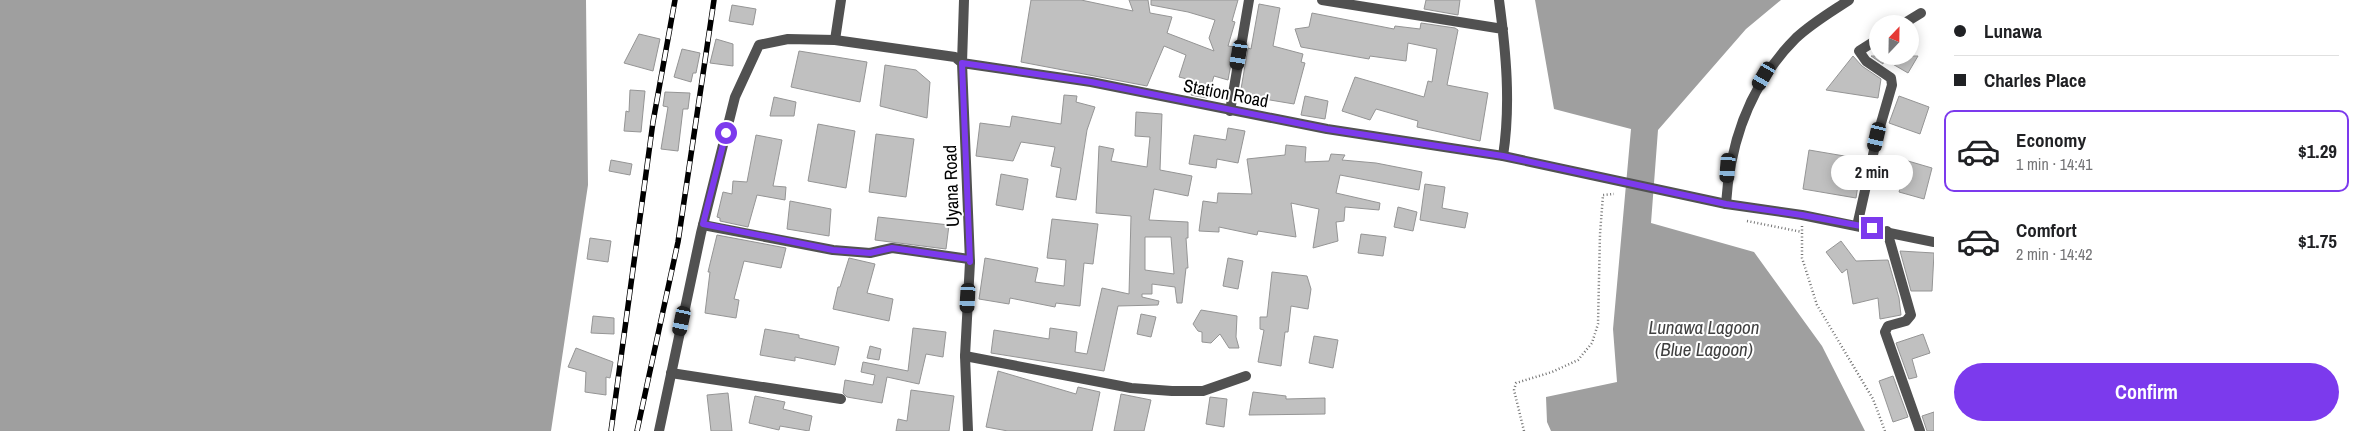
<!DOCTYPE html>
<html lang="en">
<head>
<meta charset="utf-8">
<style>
	:root { --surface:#fff; --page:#f6f6f6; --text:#202124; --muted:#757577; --line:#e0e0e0; --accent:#7c3aed }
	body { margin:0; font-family:"Archivo Narrow",sans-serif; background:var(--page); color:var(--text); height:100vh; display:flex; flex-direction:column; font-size:19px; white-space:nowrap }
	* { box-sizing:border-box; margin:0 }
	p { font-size:16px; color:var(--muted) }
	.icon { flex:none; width:28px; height:28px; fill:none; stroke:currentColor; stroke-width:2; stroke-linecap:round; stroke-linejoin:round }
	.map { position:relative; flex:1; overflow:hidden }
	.details { display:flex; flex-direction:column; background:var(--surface); width:425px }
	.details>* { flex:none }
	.guide { display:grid; align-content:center; height:110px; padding:0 20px; background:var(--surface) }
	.needle { width:32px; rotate:22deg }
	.tools { position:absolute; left:1869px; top:15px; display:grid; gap:10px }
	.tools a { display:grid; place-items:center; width:50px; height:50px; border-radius:50%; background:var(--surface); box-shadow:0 2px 12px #0003; font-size:25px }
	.end { position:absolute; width:22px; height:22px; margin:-11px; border:6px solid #7c3aed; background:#fff; box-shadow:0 0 0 2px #fff }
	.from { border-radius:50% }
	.bubble { position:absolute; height:35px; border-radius:18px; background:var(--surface); box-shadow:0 2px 12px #0003; font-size:16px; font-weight:700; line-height:35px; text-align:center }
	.car { position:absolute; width:15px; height:30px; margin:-15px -8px; border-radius:6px; box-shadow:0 0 4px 1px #0007; background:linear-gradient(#222 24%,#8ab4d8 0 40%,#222 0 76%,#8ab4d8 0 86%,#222 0) }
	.guide b { display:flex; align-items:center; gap:18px; height:48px; font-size:19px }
	.guide b+b { border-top:1px solid var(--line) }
	.guide i { width:12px; height:12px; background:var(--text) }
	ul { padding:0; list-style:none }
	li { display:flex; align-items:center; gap:15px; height:82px; margin:0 10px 8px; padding:0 10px; border:2px solid transparent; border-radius:10px }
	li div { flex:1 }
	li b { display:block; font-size:19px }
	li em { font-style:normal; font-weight:700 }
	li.selected { border-color:var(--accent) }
	li>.icon { width:45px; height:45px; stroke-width:1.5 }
	.button { display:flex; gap:10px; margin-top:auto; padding:10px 20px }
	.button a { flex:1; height:58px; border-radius:30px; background:var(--accent); color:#fff; font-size:20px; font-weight:700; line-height:58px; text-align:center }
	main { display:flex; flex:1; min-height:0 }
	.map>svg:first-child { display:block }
</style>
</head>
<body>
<main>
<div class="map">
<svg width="1934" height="431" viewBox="0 0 1934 431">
	<rect width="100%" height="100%" fill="#fff"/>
	<path fill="#9f9f9f" d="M0,0H586L588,185L551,431H0Z
		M1535,0H1781L1746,29L1658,130L1651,223L1754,252L1822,346L1865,431H1551L1547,422L1546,397L1617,382L1613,329L1631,129L1554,109Z"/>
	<path fill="#c0c0c0" stroke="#959595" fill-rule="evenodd" d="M1031,0H1081L1133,11L1129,0H1148L1150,13L1172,17L1167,33L1214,51L1209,38L1215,20L1188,12L1151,5V0H1238L1232,21L1235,22L1228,46L1234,47L1228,80L1214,76L1207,98L1191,95L1195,81L1179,77L1186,55L1164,46L1147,86L1021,62Z
		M1426,0H1460L1458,15L1424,9Z
		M1259,4L1280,8L1273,46L1303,54L1301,62L1305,63L1294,104L1240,95L1248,48L1251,49Z
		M732,5L756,9L753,25L729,21Z
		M1312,13L1394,29L1395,26L1420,29L1421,23L1455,28L1458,30L1447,85L1488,93L1480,141L1417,127L1418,121L1376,109L1370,120L1342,111L1355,77L1424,97L1428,81L1432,82L1437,49L1408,43L1406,61L1370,56L1369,59L1301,47L1295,29L1309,27Z
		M639,34L660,39L653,71L624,63Z
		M716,39L733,44V66L710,63Z
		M682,49L700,53L696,73H693L691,82L674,77Z
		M799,51L867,62L860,102L791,87Z
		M1853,56L1862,66L1881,79L1878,98L1826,90Z
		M1871,56H1918L1908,73L1884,59L1883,64Z
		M885,65L916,70L930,82L927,118L880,106Z
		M630,90L645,91L641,132L624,131L626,111L629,112Z
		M665,92L690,93L688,109H683L678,151L661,149L668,107L663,106Z
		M1064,95L1077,96L1076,102L1095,107L1087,130L1076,200L1056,197L1061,168L1051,166L1055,147L1021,142L1013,161L976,156L980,123L1010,127L1012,116L1061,124Z
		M1305,96L1328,101L1325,119L1301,115Z
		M1899,96L1929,107L1920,134L1889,123Z
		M774,97L796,102L794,116H770Z
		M1136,112L1162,114L1160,170L1192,176L1188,196L1154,189L1149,220L1188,222V238H1186L1188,268H1186L1182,303H1177L1175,287L1152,284V294H1142V297L1159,301L1158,305L1118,306L1104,371L991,353L994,330L1049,339L1050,328L1077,332L1075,352L1087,354L1102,288L1129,294L1131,216L1096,213L1099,146L1114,149L1111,161L1147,167L1150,137L1135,136ZM1145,237H1171L1174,274L1145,270Z
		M818,124L855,131L846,188L808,181Z
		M1228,128L1245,131L1238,163L1217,159L1216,168L1189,164L1194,135L1226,140Z
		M876,134L914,139L906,197L869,192Z
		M756,135L782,140L773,186L786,187L785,200L757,195L748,227L720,221V218L717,217L723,192L732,194L733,181L747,182Z
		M1286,145L1306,147L1305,162L1329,161L1331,154L1345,155L1342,160L1376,163L1422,172L1419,190L1340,175L1336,193L1380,203L1379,210L1345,207L1344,221L1336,222L1338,241L1313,248L1319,209L1291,203L1296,237L1258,231L1257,235L1219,227V232L1199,231L1203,201L1217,203L1218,193L1252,194L1247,159L1285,155Z
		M1809,150L1862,159L1856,198L1803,189Z
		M611,160L632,164L630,175L609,171Z
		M1908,161L1932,168L1924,199L1899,192Z
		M1001,174L1028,179L1023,210L996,205Z
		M1425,184L1445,187L1442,208L1468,213L1465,228L1420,220Z
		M790,201L831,209L829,236L787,229Z
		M1398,207L1417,212L1413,231L1394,227Z
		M878,217L949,225L946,249L875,240Z
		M1052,219L1098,224L1093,264L1084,263L1080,306L1056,303L1055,307L1010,298L1009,304L979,299L985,258L1038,268L1035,282L1064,286L1066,260L1047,258Z
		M1361,234L1386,237L1383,256L1358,253Z
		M717,235L786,248L781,268L744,261L734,299L739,300L736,318L705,313L710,272H708Z
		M590,238L611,241L608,262L587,259Z
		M1841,241L1856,261L1888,260L1899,298L1901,315L1880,319L1878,298L1853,304L1847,269L1842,273L1826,252Z
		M1900,251L1934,253L1932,291H1911Z
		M849,258L875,264L867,293L893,299L889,321L833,309L838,287H840Z
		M1228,258L1243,261L1238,289L1223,286Z
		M1272,272L1307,276L1311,289L1308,309L1291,306L1288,332H1285L1281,366L1258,362L1264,330L1260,329V317H1267Z
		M1201,310L1237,316L1236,337L1239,348H1229L1220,334L1211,343L1202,342V332L1198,331L1193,324Z
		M1141,314L1156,317L1151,337L1137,334Z
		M593,316L614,318V334L591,333Z
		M913,328L946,332L943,357L926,354L919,384L887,377L882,403L847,397L843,393L845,380L873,385L875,375L861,372L863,362L908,371Z
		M765,329L799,335V338L839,347L835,365L795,357V361L760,355Z
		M1923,334L1930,353L1912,359L1917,377L1909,379L1896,343Z
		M1314,336L1338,340L1333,368L1309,363Z
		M870,346L881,349L879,360L867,358Z
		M576,348L613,362L610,378L606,377V395L585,392L586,372L568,367Z
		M998,371L1076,394L1078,387L1100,392L1092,431H1008L986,427Z
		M1893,376L1908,417L1893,422L1879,381Z
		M911,390L954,396L949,431H896L898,419L907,421Z
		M1253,392L1286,396V399L1325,398V414L1249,415Z
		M728,393L732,431H711L707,395Z
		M1121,394L1151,400L1144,431H1114Z
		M755,396L785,402L783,409L812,416L809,431L780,426L779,430L749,423Z
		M1210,397L1227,399L1224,427L1206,424Z
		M1934,412V431H1927L1922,416Z"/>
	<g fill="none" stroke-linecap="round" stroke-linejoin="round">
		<path stroke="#737373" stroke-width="2.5" stroke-dasharray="1 2.5" stroke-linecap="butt" d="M1747,221L1802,232
			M1802,226V258L1817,305L1873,399L1885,431
			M1524,431L1514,390L1516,383L1552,372L1578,360L1592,343L1598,324L1600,234L1603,195L1614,194"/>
		<path stroke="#515151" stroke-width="10" d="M1322,0L1503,29
			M1499,0C1506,52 1511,104 1503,156
			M1903,24L1921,13
			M835,40L841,0
			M1230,111L1249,0
			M1726,204C1730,140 1750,84 1796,38C1812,23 1831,12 1849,0
			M703,225L833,250L870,253L892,248L969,259L970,262
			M1857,226L1877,137L1892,85L1891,78L1866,61L1859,51L1878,39
			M1887,231L1911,315L1906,321L1888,326L1885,332L1920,431
			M965,356L1131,388L1172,391H1203L1246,376
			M671,373L841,399"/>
		<path stroke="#515151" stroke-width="10" d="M964,0L962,63L970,262L965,356L968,431
			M659,431L701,233L735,97L759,45L788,39L835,40L955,57L962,63L1091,82L1327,129L1503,156L1726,204L1802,215L1934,242"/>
		<defs>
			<path id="rail" d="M611,431L653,122L675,0
				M637,431L678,242L714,0"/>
		</defs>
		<use href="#rail" stroke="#000" stroke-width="5.5"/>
		<use href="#rail" stroke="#fff" stroke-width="4" stroke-dasharray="11" stroke-linecap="butt"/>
	</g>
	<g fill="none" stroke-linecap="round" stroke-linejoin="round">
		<path stroke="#7c3aed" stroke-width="6" d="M726,133L703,224L833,250L870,253L892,248L969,259L970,262L962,63L1091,82L1327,129L1503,156L1726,204L1802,215L1872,228"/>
	</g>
	<g text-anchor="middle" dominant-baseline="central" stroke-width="4" stroke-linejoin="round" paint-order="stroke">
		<g font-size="18" fill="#000" stroke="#fff">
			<text transform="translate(1226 93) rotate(11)">Station Road</text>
			<text transform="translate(951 186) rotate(-92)">Uyana Road</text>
		</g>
		<g font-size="19" font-style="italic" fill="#404040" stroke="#fff">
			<text x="1704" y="327">Lunawa Lagoon<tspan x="1704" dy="22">(Blue Lagoon)</tspan></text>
		</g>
	</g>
</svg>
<div class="tools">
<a><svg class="needle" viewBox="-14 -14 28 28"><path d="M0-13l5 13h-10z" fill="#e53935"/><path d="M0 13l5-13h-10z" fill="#757577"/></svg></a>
</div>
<i class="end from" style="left:726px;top:133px"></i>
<i class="end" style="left:1872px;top:228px"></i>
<div class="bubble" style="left:1831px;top:155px;width:82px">2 min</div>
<i class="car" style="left:1239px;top:55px;rotate:190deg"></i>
<i class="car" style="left:1764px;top:76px;rotate:210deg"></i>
<i class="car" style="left:1877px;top:137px;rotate:193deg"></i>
<i class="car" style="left:1728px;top:168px;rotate:184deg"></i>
<i class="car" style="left:968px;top:298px;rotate:183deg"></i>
<i class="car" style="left:682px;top:321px;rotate:192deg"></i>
</div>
<section class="details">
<div class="guide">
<b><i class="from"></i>Lunawa</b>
<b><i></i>Charles Place</b>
</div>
<ul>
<li class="selected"><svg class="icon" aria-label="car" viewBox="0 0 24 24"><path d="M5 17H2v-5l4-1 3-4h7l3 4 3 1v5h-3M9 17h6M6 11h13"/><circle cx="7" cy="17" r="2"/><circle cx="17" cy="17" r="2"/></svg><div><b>Economy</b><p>1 min · 14:41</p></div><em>$1.29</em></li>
<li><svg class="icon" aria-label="car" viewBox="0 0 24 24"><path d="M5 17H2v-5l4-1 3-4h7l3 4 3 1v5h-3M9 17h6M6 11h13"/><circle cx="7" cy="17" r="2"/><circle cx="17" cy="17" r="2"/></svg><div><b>Comfort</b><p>2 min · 14:42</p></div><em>$1.75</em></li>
</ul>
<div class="button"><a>Confirm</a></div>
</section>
</main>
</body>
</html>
